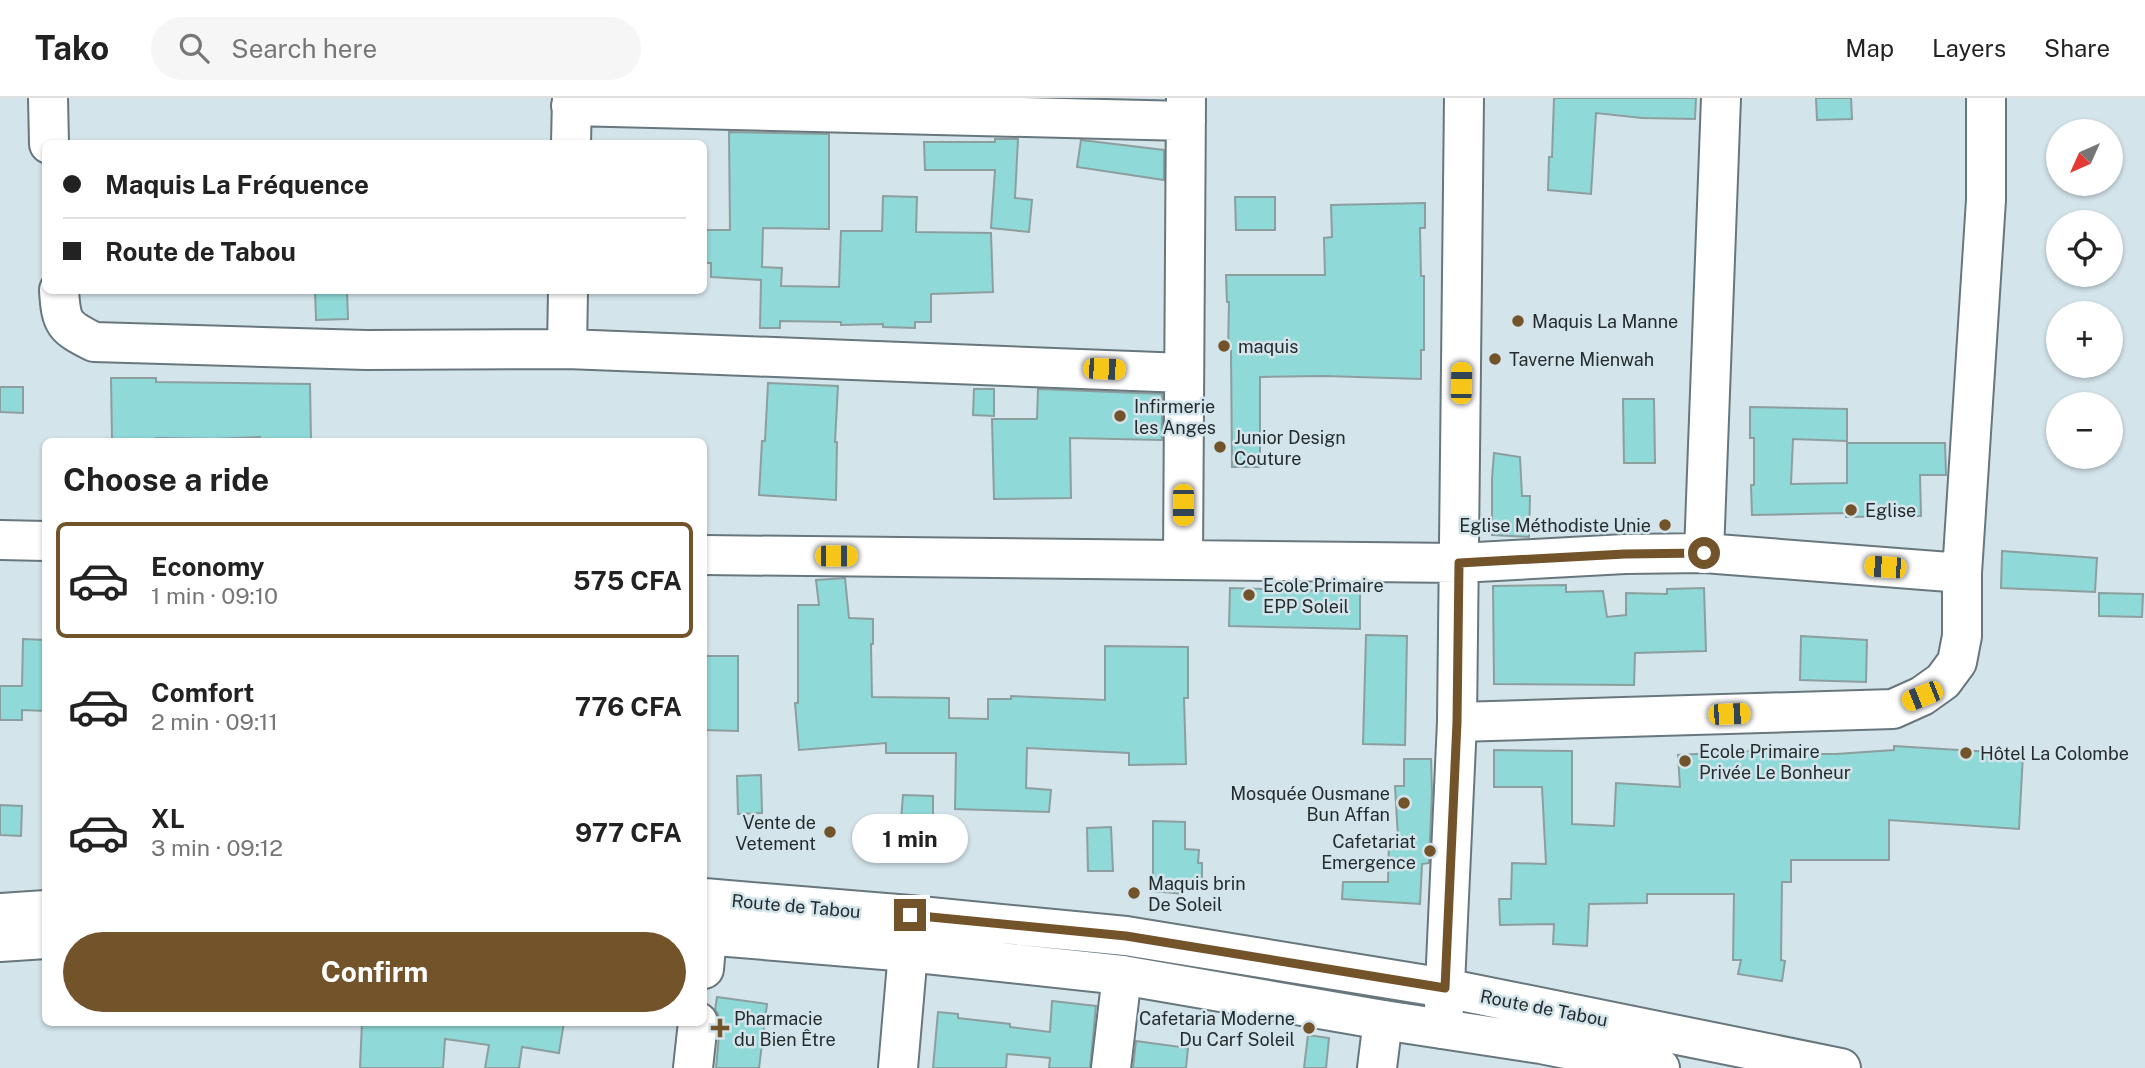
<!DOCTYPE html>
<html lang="en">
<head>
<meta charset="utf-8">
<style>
	:root { --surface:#fff; --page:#f6f6f6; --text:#222; --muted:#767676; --line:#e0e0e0; --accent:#73542a }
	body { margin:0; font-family:"Public Sans",sans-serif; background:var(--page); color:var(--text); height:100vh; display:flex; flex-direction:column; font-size:26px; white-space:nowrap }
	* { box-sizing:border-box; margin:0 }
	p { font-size:23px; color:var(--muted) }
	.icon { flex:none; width:38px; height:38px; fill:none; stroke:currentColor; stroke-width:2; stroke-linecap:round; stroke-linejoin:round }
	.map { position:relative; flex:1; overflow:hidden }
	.drawer { position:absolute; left:42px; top:340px; width:665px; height:588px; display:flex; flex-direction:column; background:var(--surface); border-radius:10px; box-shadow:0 2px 5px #0004 }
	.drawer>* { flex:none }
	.hud { position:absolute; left:42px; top:42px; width:665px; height:154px; border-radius:10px; box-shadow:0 2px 5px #0004; display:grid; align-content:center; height:154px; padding:0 21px; background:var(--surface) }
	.needle { width:46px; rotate:225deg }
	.buttons { position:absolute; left:2046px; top:21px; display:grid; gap:14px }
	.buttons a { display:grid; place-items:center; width:77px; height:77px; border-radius:50%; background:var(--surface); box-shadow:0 2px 5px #0004; font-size:35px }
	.end { position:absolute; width:32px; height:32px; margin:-16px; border:9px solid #73542a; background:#fff; box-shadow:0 0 0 4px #fff }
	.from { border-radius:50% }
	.bubble { position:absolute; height:49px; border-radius:24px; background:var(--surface); box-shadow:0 2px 5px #0004; font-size:23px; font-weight:700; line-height:49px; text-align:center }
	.car { position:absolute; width:21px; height:42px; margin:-21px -10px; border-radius:9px; box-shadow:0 0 5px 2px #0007; background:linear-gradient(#f5c518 24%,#345 0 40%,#f5c518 0 76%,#345 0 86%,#f5c518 0) }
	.hud b { display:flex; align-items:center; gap:24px; height:66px; font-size:26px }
	.hud b+b { border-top:2px solid var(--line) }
	.hud i { width:18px; height:18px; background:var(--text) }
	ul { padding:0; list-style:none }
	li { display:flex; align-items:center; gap:21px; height:116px; margin:0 14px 10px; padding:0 7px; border:4px solid transparent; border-radius:10px }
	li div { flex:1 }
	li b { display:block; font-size:26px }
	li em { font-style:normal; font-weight:700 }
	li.current { border-color:var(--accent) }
	li>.icon { width:63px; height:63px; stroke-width:1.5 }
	h2 { padding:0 21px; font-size:32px; line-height:84px }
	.button { display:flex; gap:14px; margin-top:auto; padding:14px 21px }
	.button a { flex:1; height:80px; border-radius:42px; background:var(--accent); color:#fff; font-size:28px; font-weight:700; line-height:80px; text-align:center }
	header { display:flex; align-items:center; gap:42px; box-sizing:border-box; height:98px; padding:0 35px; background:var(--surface); border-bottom:2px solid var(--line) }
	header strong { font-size:33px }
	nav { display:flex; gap:38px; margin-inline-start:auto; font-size:24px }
	.search { width:490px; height:63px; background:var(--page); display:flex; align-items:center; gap:18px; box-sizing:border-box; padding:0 24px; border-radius:38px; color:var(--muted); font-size:26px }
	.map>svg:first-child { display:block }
</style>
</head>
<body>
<header>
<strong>Tako</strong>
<div class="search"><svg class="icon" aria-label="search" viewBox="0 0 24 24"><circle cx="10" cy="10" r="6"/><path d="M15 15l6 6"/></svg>Search here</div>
<nav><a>Map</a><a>Layers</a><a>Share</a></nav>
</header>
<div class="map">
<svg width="2145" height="970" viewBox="0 0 2145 970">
	<rect width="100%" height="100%" fill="#d3e4eb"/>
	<path fill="#8fd9d8" stroke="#8c9f9e" stroke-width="2" d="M1554,0H1696L1695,21L1642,20L1596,15L1591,96L1548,92L1549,59H1552Z
		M1816,0H1851L1852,21L1817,22Z
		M729,34L829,36V131L763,130L762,169L782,170L781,188L839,189L841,133H882L883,98L917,99L916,134L991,135L993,194L931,196V224H915V230L883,229V226L841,227V224L780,223V230H760L761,182L711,179V165H704V132H730Z
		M995,41H1018L1015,100L1032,102L1029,134L991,130L995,72H925L924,44H995Z
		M1081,42L1164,52V82L1077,69Z
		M1235,99H1275V132H1236Z
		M1425,105V130H1420L1421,178H1424V252H1421V281L1324,278L1260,279V369H1232L1231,253H1228L1229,204H1227L1226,177H1325L1324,140L1332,139L1331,107Z
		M315,192H347L348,221L316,222Z
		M111,280H156V284L310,286L311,342L260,343V339L213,341L156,340V343H112Z
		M768,285L838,288L835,344H837L836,402L759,397L762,343H765Z
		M0,289H23V315L0,314Z
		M974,291H994V318L973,317Z
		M1038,291L1162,296V342L1070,340L1071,400L994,401L992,321H1037Z
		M1623,301H1654L1655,365H1624Z
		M1750,309L1847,311V343L1793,341L1791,386L1847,385V345H1945L1946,377H1920L1921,418L1846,419V415L1752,417L1751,387H1754V340H1750Z
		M1494,355L1520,359L1522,398H1530L1529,439L1492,437V381Z
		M2002,453L2097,460L2095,494L2001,490Z
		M845,480L849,520L873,521V546H871L872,599L949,600V620L988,621V601H1011V598L1105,602V548L1188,549V600H1184L1186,666L1129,667V655L1027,650L1026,690L1051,692L1049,714L955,711L956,655H886V645L799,652L795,605H798V507H819L816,482Z
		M1566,487V494L1603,493L1607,519L1626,517V495L1667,496V491L1704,490L1706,553L1635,555L1634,587L1494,586L1493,488Z
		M1230,490L1360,494V531L1229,528Z
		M2099,495L2143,496L2142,519L2099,518Z
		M1366,537L1407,538L1405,647L1363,646Z
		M1801,538L1867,542L1866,584L1800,582Z
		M23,541L46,542V613L22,612V622H0V588H22Z
		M704,558H738V633L704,632Z
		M1894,648L2023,656L2019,731L1889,722V762H1791V784H1782L1781,862L1785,863L1782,883L1738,876L1741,862H1733L1734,796H1647V805L1589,806L1587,848L1553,846L1554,826L1500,827L1499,801H1511L1512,765L1546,766L1542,689H1494V652L1572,653V726L1614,728L1616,685L1680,689L1678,657L1787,651V656H1836L1894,652Z
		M1404,661H1431L1432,693L1429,765L1422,766L1420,806L1342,801L1343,784H1388L1389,740H1398L1395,688H1404Z
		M761,677L762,715L738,716L737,678Z
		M903,697L933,698V724L901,722Z
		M0,707L22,708L21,738L0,737Z
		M1153,723L1185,724V751L1199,752L1198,765H1202V785H1184L1183,796L1153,793Z
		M1111,729L1113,773H1088L1087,730Z
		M717,899L767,906L759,970H716L720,926L718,916L715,912Z
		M1052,903L1096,908L1090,970H1049L1050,960L1007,956L1006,970H933L938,914L958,916V920L1010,926V929L1050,934Z
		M362,924H564L559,955L522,949L519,970H485L489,947L445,941L443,970H360Z
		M1308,937L1329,940L1326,970H1304Z
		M1136,943L1188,950L1186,970H1133Z"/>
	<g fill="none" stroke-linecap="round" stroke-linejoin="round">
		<defs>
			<path id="minor" d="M48,0L49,46
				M571,8L1186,23
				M571,46L572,0
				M59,192C61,226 64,229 94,244L366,252L567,251L1184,275
				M567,251L568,192
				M0,442L46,443
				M1704,455L1721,0
				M704,457L1459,465L1625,456L1704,455L1962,475
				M1183,461L1186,0
				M1457,624L1893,611L1922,598L1943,583L1957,564L1962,538V475L1986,102V0
				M704,871L707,837
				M1443,931L1457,624L1464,0
				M693,970L698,924
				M898,970L908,854
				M1111,970L1122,877
				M1377,970L1383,922"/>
			<path id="major" d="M704,800L910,817L1126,838L1445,890L1841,970
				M0,815L46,812
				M704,837L908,854L1122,877L1383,922L1541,946L1660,970
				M0,844L46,841"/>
		</defs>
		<use href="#minor" stroke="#67777d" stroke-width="42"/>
		<use href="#major" stroke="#67777d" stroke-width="42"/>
		<use href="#minor" stroke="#fff" stroke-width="38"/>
		<use href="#major" stroke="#fff" stroke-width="38"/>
	</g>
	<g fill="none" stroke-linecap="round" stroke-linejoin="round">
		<path stroke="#73542a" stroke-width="9" d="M910,817L1126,838L1445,890L1457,624L1459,465L1625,456L1704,455"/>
	</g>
	<g fill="#73542a" stroke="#d3e4eb" stroke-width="2.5">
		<circle cx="1518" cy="223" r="7"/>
		<circle cx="1224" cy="248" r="7"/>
		<circle cx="1495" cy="261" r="7"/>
		<circle cx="1120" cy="318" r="7"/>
		<circle cx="1220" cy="349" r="7"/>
		<circle cx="1851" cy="412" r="7"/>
		<circle cx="1665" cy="427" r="7"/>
		<circle cx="1249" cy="497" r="7"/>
		<circle cx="1966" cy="655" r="7"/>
		<circle cx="1685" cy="663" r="7"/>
		<circle cx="1404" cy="705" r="7"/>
		<circle cx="830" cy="734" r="7"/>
		<circle cx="1430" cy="753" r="7"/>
		<circle cx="1134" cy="795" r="7"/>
		<path d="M716.5 919.5h7v7h7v7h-7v7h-7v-7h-7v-7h7z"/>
		<circle cx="1309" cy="930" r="7"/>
	</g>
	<g text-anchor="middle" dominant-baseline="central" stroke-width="5" stroke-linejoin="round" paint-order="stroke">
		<g font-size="18" fill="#252c2e" stroke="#d3e4eb" text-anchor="start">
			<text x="1532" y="223">Maquis La Manne</text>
			<text x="1238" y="248">maquis</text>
			<text x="1509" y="261">Taverne Mienwah</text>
			<text x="1134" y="308">Infirmerie<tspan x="1134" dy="21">les Anges</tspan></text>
			<text x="1234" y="339">Junior Design<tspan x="1234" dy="21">Couture</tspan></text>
			<text x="1865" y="412">Eglise</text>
			<text x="1651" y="427" text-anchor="end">Eglise Méthodiste Unie</text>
			<text x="1263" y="487">Ecole Primaire<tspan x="1263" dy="21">EPP Soleil</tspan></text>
			<text x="1699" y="653">Ecole Primaire<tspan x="1699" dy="21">Privée Le Bonheur</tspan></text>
			<text x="1980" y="655">Hôtel La Colombe</text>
			<text x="1390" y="695" text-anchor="end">Mosquée Ousmane<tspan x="1390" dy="21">Bun Affan</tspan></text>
			<text x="816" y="724" text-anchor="end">Vente de<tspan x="816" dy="21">Vetement</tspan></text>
			<text x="1416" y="743" text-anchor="end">Cafetariat<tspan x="1416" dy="21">Emergence</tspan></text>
			<text x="1148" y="785">Maquis brin<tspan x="1148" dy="21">De Soleil</tspan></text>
			<text x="734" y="920">Pharmacie<tspan x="734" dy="21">du Bien Être</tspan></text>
			<text x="1295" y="920" text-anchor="end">Cafetaria Moderne<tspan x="1295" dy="21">Du Carf Soleil</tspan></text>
		</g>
		<g font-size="18" fill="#252c2e" stroke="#d3e4eb">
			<text transform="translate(796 808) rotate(5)">Route de Tabou</text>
			<text transform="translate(1544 910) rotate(11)">Route de Tabou</text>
		</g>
	</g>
</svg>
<div class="buttons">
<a><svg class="needle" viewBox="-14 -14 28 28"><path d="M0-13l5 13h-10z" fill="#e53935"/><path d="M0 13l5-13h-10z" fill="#767676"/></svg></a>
<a><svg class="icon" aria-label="locate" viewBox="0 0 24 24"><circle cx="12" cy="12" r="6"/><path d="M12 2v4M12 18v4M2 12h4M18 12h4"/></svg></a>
<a>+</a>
<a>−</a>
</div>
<i class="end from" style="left:1704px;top:455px"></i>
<i class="end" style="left:910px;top:817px"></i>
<div class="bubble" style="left:852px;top:716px;width:116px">1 min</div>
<i class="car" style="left:1104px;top:271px;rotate:92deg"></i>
<i class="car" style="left:1461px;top:285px;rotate:1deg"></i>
<i class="car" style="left:1183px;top:407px;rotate:180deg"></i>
<i class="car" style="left:836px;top:458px;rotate:90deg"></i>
<i class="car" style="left:1885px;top:469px;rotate:274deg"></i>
<i class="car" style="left:1922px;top:598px;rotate:248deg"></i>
<i class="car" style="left:1729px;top:616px;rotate:88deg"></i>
<div class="hud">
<b><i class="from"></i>Maquis La Fréquence</b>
<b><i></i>Route de Tabou</b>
</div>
<section class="drawer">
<h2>Choose a ride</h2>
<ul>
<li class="current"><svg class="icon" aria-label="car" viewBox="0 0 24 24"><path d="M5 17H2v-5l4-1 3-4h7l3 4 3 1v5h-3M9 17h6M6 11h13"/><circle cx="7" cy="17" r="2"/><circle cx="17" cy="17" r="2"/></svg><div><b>Economy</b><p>1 min · 09:10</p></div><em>575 CFA</em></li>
<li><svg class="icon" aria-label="car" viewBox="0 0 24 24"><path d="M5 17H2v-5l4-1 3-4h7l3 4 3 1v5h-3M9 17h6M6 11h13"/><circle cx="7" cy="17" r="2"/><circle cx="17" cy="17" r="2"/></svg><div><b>Comfort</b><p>2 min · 09:11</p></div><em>776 CFA</em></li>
<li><svg class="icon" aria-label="car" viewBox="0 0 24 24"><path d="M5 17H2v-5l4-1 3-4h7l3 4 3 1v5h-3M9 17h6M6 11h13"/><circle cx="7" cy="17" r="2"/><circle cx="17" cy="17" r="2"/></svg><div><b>XL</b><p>3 min · 09:12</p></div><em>977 CFA</em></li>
</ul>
<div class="button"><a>Confirm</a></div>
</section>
</div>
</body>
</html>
